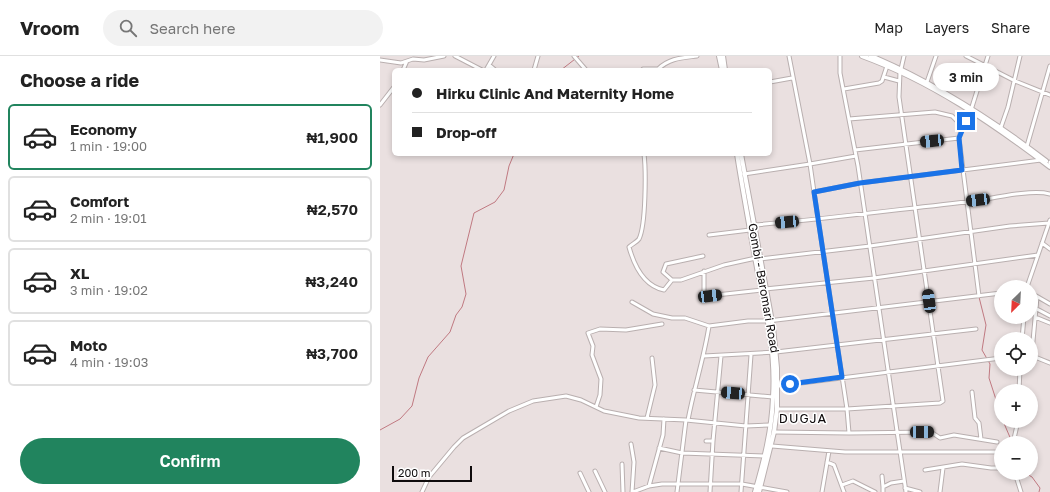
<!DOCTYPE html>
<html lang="en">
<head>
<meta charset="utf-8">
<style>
	:root { --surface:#fff; --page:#f2f2f2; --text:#222; --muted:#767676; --line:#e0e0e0; --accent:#21845e }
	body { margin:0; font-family:"Golos Text",sans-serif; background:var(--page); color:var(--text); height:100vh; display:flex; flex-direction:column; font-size:15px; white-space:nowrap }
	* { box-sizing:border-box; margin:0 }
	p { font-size:13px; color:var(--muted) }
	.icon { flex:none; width:22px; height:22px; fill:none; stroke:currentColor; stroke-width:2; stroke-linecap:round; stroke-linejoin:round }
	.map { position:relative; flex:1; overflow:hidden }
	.drawer { display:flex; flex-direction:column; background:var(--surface); width:380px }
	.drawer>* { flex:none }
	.banner { position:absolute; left:12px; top:12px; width:380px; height:88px; border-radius:6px; box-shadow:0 2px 6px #0003; display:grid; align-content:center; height:88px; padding:0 20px; background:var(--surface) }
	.needle { width:26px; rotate:204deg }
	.fabs { position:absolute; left:614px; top:224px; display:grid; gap:8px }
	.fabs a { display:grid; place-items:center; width:44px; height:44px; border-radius:50%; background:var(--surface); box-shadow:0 2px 6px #0003; font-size:20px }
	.scale { position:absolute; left:12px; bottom:10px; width:80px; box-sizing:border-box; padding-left:4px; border:2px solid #0f0b0c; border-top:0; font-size:11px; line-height:14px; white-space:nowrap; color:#0f0b0c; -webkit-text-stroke:3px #fff; paint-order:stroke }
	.end { position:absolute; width:18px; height:18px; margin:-9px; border:5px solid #1a73e8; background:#fff; box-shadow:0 0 0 2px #fff }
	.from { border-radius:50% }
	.bubble { position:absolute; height:28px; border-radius:14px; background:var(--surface); box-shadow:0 2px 6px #0003; font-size:13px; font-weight:600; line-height:28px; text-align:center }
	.car { position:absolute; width:12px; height:24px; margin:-12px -6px; border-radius:5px; box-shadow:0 0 3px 1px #0007; background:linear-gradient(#222 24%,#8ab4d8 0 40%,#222 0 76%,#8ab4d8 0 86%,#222 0) }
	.banner b { display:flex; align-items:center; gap:14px; height:38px; font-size:15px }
	.banner b+b { border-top:1px solid var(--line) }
	.banner i { width:10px; height:10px; background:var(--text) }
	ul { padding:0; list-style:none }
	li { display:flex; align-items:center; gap:12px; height:66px; margin:0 8px 6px; padding:0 12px; border:2px solid var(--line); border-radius:6px }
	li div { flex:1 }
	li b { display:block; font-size:15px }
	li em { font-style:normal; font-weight:600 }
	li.current { border-color:var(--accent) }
	li>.icon { width:36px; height:36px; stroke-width:1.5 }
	h2 { padding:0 20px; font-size:18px; line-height:48px }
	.cta { display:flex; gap:8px; margin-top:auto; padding:8px 20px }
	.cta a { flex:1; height:46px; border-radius:24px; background:var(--accent); color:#fff; font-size:16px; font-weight:600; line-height:46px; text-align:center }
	header { display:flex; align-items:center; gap:24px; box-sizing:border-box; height:56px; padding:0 20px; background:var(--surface); border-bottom:1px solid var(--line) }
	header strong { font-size:19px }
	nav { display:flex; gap:22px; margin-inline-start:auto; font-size:14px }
	.search { width:280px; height:36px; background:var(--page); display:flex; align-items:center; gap:10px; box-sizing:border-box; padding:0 14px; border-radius:22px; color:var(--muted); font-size:15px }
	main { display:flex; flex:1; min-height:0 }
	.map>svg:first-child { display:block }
</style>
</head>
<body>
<header>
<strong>Vroom</strong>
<div class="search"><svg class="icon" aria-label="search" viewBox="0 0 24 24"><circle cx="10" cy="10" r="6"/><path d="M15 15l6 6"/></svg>Search here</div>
<nav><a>Map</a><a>Layers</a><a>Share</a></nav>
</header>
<main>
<section class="drawer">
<h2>Choose a ride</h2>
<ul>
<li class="current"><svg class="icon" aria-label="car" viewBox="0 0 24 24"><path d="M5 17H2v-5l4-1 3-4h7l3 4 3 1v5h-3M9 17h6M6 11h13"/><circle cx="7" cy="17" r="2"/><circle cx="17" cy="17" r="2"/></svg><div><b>Economy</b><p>1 min · 19:00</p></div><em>₦1,900</em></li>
<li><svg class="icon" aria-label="car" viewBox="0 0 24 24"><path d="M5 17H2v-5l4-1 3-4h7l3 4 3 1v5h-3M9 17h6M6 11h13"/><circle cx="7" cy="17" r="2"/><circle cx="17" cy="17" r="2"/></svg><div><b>Comfort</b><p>2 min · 19:01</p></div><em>₦2,570</em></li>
<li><svg class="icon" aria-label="car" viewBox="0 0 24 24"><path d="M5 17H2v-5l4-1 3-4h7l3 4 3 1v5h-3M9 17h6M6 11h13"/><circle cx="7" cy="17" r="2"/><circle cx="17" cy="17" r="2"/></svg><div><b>XL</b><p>3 min · 19:02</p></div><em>₦3,240</em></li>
<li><svg class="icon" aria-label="car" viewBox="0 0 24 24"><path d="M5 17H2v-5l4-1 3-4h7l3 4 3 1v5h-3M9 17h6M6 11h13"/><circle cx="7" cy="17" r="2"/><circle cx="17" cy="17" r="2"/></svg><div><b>Moto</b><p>4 min · 19:03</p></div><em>₦3,700</em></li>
</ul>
<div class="cta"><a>Confirm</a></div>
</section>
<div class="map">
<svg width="670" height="436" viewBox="0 0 670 436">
	<rect width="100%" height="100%" fill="#eae0e0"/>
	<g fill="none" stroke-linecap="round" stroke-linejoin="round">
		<path stroke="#c07981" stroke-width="1" d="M181,14L199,0
			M599,241L606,269L602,294L610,308L609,322L621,359
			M623,365L632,386
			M0,374L20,363L32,350L39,322L48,301L70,276L76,259L82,251L86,238L81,210L94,157L115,146L124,134L129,110L134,98
			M645,417L652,421L660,432L659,436"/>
		<defs>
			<path id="minor" d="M75,0L102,14
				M194,0L206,14
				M460,0V17L478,110L526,436
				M586,0L635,25L670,39
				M0,4L21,7L27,5
				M109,9L115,14
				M263,13H278C290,2 301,2 317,0
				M521,13L524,0
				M23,14L27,5L33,3L44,4L64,0
				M106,14L114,0
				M154,14L158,0
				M504,21L519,25
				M390,26L412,22
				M547,26L556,0
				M464,33L499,27L502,25L507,10
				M0,49L14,31
				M469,63L555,56L572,60L582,70
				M621,71L628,51L640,0
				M647,90L670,10
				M475,94L579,82
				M264,98C266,114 266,169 259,183C257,186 252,188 249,191C254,209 264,230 284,234L292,224L283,216L286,208L323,200
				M476,100L430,108L434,136L480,127L661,104
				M670,107V106
				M364,118L430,108L409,0
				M434,136L467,353L469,377
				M374,169C448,163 521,153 595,145C614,142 652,133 670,138
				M329,179L370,174
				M662,187L670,193
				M380,203L490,190L630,170L669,167
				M324,215V236L327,240L382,234
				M292,224H301L344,209L376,202
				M647,231L670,164
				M385,233L494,222L658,199
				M651,237L670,248
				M599,240L579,82L582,70L591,54L608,0
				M657,241L652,296L655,301L670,307
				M252,246L273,258L292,262H305L329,270L368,265H388L621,237
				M655,252L670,260
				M655,261L670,267
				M642,283L644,261
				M324,300L396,296L596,273
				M397,330L621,302
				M314,334L393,341
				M639,335L640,313
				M592,336L595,362L599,367L601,383
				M216,351L220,339L221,323L212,299L213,290L208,277L220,273L246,274L282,268
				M397,353H467L560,347L563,345L519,41L520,16
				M267,362L275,329L272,302
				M308,364C314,332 324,302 329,270
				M394,376L469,377L551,376L560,382L574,379L617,386
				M326,385H333L330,436
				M333,385L341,300
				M633,387L638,365
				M251,388L254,406L252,436
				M392,390L465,396H621
				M279,392L302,397L385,400
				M447,406L454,409L464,436
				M242,408L243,436
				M545,414L582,408L611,412H621
				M215,415L225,436
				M200,417L209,436
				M635,417L641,436
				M502,420L503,431
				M462,429L473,425L495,436
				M269,430L283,379L284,363
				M525,432L540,436
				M42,436L49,421L74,391L83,382L129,355L153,345L186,340L201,344L224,355L259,362L306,364L366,370L390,369
				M253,436L269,430L282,428H362L407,436
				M297,436L306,364
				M361,436L371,299
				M442,436L449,395
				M503,436V431L511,427L524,425
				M560,436L563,412"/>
			<path id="major" d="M339,0L342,14
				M343,0L345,14
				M482,0C551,25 612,67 670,111
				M491,0C555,27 611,63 666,105
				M357,98C363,136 370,174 377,212C386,254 396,297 393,341C392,374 384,405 375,436
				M361,98L393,271L397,312V353L394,376L379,436"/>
		</defs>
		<use href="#minor" stroke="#b9afaf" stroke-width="5"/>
		<use href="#major" stroke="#b9afaf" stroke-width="6"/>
		<use href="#minor" stroke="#fff" stroke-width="3"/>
		<use href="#major" stroke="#fff" stroke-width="4"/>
	</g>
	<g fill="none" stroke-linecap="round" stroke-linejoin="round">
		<path stroke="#1a73e8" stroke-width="5" d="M410,328L462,321L434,136L480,127L582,114L579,82L586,65"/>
	</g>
	<g text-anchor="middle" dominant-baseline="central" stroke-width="3" stroke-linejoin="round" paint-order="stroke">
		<g font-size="12" fill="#0f0b0c" stroke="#fff">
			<text transform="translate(384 232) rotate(80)">Gombi - Baromari Road</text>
		</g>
		<g font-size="13" letter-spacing="1" fill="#0f0b0c" stroke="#fff">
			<text x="423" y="362">DUGJA</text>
		</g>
	</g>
</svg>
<div class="fabs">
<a><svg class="needle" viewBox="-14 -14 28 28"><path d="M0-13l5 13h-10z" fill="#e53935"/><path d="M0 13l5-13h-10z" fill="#767676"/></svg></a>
<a><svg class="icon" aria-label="locate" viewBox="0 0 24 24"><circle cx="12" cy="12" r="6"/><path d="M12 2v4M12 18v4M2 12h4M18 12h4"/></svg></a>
<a>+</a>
<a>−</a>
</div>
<div class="scale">200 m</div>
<i class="end from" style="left:410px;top:328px"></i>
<i class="end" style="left:586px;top:65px"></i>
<div class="bubble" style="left:553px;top:7px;width:66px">3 min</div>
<i class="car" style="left:552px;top:85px;rotate:264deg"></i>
<i class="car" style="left:598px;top:144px;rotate:263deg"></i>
<i class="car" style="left:407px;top:166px;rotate:265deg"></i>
<i class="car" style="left:330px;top:240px;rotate:83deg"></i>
<i class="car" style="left:549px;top:245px;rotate:352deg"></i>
<i class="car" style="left:353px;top:337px;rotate:274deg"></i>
<i class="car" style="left:542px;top:376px;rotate:90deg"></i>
<div class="banner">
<b><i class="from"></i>Hirku Clinic And Maternity Home</b>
<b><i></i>Drop-off</b>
</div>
</div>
</main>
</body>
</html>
